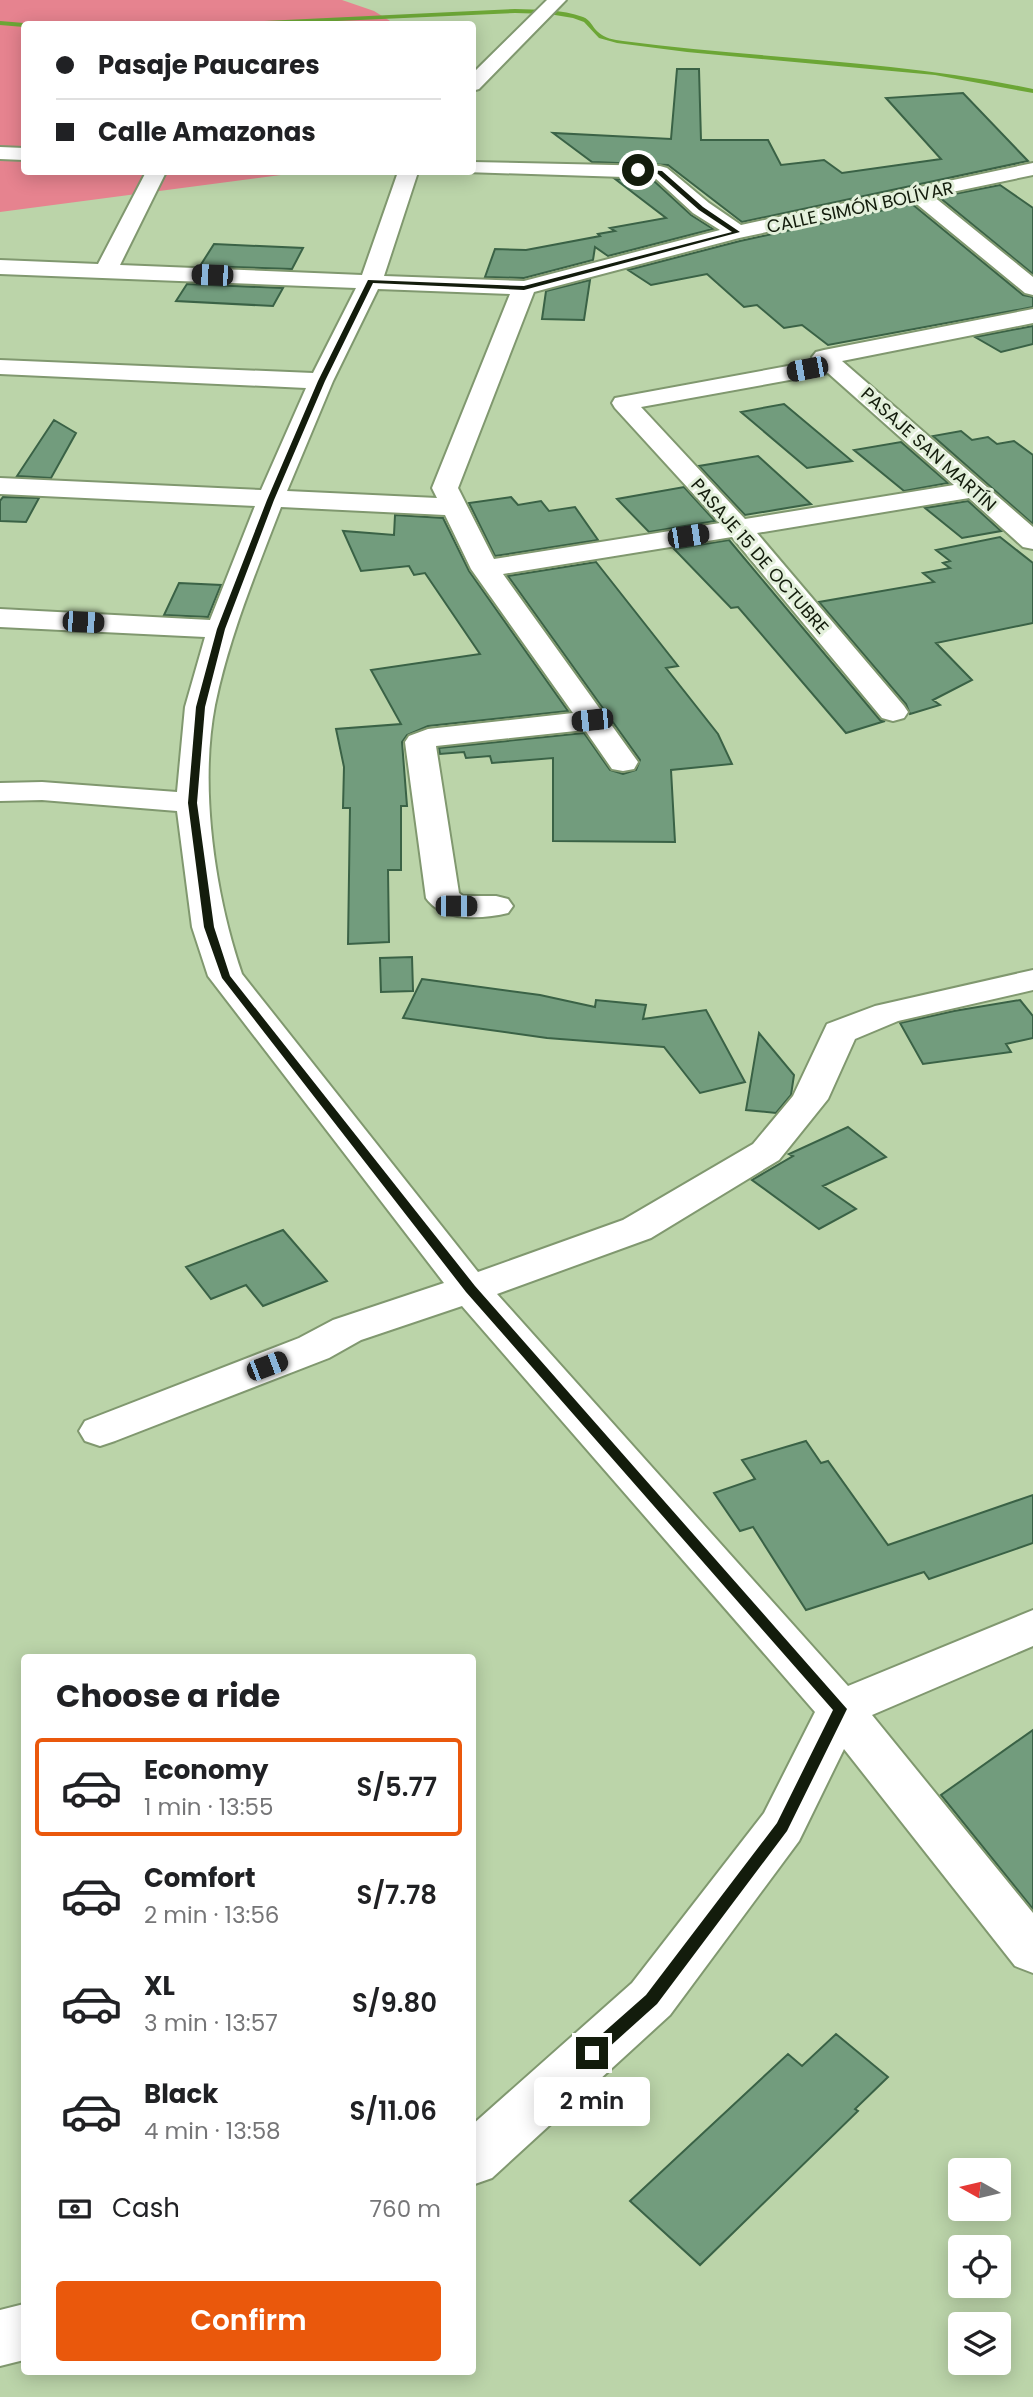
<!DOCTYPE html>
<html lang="en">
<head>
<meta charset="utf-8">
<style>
	:root { --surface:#fff; --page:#f6f6f6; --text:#202124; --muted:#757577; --line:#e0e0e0; --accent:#ea580c }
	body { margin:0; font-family:Poppins,sans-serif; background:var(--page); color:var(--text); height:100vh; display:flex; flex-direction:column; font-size:26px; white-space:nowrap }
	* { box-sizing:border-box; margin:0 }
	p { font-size:23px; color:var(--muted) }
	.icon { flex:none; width:38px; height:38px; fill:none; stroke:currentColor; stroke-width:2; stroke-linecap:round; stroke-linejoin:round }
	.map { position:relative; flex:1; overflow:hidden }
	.panel { position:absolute; left:21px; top:1654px; width:455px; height:721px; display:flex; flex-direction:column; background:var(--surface); border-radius:7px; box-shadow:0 4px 18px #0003 }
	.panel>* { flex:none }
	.top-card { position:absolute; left:21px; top:21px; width:455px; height:154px; border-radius:7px; box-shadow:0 4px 18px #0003; display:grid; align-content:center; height:154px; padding:0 35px; background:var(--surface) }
	.needle { width:46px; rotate:278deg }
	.controls { position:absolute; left:948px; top:2158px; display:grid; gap:14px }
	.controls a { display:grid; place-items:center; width:63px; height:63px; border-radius:7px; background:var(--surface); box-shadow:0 4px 18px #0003; font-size:35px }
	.end { position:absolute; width:32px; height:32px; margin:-16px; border:9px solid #131c0c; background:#fff; box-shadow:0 0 0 4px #fff }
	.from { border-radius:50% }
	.bubble { position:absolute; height:49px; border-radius:7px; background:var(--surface); box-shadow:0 4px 18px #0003; font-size:23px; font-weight:600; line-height:49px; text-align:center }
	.car { position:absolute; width:21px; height:42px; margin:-21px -10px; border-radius:9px; box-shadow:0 0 5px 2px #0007; background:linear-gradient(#222 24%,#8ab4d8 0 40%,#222 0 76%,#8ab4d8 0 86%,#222 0) }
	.top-card b { display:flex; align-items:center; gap:24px; height:66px; font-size:26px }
	.top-card b+b { border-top:2px solid var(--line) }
	.top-card i { width:18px; height:18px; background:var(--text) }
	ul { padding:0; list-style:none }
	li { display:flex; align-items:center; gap:21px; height:98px; margin:0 14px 10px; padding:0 21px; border:4px solid transparent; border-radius:7px }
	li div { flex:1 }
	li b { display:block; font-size:26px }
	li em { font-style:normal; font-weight:600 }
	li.on { border-color:var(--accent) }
	li>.icon { width:63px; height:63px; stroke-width:1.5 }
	h2 { padding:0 35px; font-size:32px; line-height:84px }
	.pay { display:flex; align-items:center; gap:18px; height:77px; padding:0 35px; font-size:26px }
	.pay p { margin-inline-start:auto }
	.primary-button { display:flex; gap:14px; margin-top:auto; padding:14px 35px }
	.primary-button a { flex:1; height:80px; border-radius:7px; background:var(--accent); color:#fff; font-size:28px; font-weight:600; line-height:80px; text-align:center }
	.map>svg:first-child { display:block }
</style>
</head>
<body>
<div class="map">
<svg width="1033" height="2397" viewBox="0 0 1033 2397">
	<rect width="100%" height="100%" fill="#bbd4a9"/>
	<path fill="#e6838f" d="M0,0H342L374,11L395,24H24V172H304L0,212Z"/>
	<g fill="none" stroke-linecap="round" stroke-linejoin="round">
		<path fill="#6ca636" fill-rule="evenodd" d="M515,9C537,10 562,9 583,17C591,20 592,27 598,32C604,38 614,40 623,41C759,59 898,60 1033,89V93L935,75L687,52L617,43L599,38L584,22L573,18L549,14L515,13L270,24H242L245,22Z
			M0,21L24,23L27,24L24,27L0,25Z"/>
	</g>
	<path fill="#729c7d" stroke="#3a6246" stroke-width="2" d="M677,69H699L701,140H768L781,165L824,160L842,173L941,159L886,98L963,93L1028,161L742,222L668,165L592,162L553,133L671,139Z
		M615,179L654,181L691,215L713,229L608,256L595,247L593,260L524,278L485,277L495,249L526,250L600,236L598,234L615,231L610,228L666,218Z
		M1000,185L1033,208V274L939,197Z
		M912,204L1023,295L1033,297V307L828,345L802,325L784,328L757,305L744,307L707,274L651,285L628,270L740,241Z
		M214,244L303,248L292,269L200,266Z
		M590,280L584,320L542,319L546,291Z
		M187,284L283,288L273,306L176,301Z
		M1033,326V344L1001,352L975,337Z
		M784,404L852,461L807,468L741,412Z
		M54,420L76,433L51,478L17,476Z
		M961,431L972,440L988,437L997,444L1014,441L1033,455V524L933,436Z
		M901,442L948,483L904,491L854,450Z
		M758,456L811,504L745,515L699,466Z
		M684,487L715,521L649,532L617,499Z
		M3,497L39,498L26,522L0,521V501Z
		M511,497L518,505L541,501L549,511L575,507L598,540L495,556L469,503Z
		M968,501L1001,531L962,538L925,508Z
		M395,515L443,518L469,571L568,711L428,726L407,735L402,742L407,806H401V870H388L389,942L348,944L350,808H343L344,767L336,729L401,724L371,670L480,654L425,573L414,575L409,566L361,571L343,531L394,535Z
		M1000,537L1033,563V623L936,643L972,680L933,700L940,705L910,714L906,704L819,602L934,582L923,573L950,568L943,563L950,561L936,550Z
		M729,540L880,720L885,721L846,733L738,607L731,608L674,549Z
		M596,562L678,666L666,668L718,734L732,764L671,770L675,842L553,841V758L492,763L490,756L466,758L464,752L440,754L439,748L584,733L610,770L623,774L636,770L640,760L508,576Z
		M179,583L221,585L208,617L164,615Z
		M412,957L413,991L381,992L380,958Z
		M422,979L540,995L595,1007L596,1000L646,1005L643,1019L706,1010L745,1082L700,1093L664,1047L547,1038L403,1018Z
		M1020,1000L1033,1016V1038L1006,1044L1011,1052L923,1064L900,1023L954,1011Z
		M759,1033L794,1075L791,1095L776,1113L746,1110Z
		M848,1127L886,1157L823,1186L856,1209L819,1229L752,1180L793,1156L789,1154Z
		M283,1230L327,1281L263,1306L246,1285L211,1299L186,1267Z
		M806,1441L821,1463L828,1461L888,1545L1033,1495V1543L929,1579L924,1572L806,1610L753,1527L740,1531L714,1493L755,1479L742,1460Z
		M1033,1730V1909L941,1795Z
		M836,2034L888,2077L855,2109L858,2111L700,2265L630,2201L788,2054L802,2066Z"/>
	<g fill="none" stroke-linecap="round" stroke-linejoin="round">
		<defs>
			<path id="minor" d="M547,0H566L479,89L472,91V74Z
				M0,147L24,148V160L0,159Z
				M472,162L660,166L667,168L709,203L741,225L1033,163V175L933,196L1033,277V295L1025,293L913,201L739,238L534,292L458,488L494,559L720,523L615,408L612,403L615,398L815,361L812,357L816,352L824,350L1033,309V323L842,361L1033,527V549L1023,547L969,498L757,533L904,706L908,712L904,718L893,721L882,718L732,537L503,574L638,762L634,769L623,771L612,769L585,730L436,746L459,893L463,896H496L508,899L513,906L508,913C482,919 443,922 426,898L405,742L409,736L428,729L573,713L471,569L445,515L281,507C256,572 229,637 215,705C199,788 215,895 242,974L478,1272L623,1220L753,1144L793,1096L827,1024L875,1006L1033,970V990L898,1021L855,1039L828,1099L779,1160L651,1238L497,1294L848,1686L1033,1610V1646L872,1715L1033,1913V1973L1015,1966L844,1749L799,1841L670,2015L492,2178L472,2185V2125L632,1983L764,1813L815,1712L462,1306L361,1340L329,1358L115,1441L100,1446L85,1441L79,1431L85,1421L299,1338L333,1320L444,1283L208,976L192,927L177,811L42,800L0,801V783L42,782L177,792L185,707L205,637L0,627V609L210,620L255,506L0,494V478L261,490L306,388L0,374V360L313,373L356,288L0,274V260L98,264L146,172H166L120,265L362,275L398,172H418L384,276L524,281L720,230L693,213L655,178L465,172H472ZM378,289L510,294L432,488L437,498L287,491L333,381ZM828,373L954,485L745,519L641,407Z
				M24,2304V2360L0,2366V2310Z"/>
		</defs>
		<use href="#minor" stroke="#80986f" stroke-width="4"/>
		<use href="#minor" fill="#fff" fill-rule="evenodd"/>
	</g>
	<path fill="#131c0c" d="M638,169L662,171L703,207L740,232L524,290L373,283L325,381L274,500L225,629L205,707L197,803L214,927L230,976L475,1286L847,1709L787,1831L657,2004L597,2058H586L584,2053L586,2048L646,1995L777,1823L833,1710L466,1292L222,978L204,927L188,803L196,707L217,629L267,500L318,381L368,280L524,286L732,232L699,210L658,174L636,172Z"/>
	<g text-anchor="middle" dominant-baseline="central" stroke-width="6" stroke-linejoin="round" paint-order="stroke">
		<g font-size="18" fill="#131c0c" stroke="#e3f0db">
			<text transform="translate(860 207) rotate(-12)">CALLE SIMÓN BOLÍVAR</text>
			<text transform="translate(929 449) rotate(42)">PASAJE SAN MARTÍN</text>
			<text transform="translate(760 556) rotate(49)">PASAJE 15 DE OCTUBRE</text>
		</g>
	</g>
</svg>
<div class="controls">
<a><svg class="needle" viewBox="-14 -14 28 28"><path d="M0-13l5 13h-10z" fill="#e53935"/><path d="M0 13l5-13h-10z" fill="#757577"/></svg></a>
<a><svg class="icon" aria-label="locate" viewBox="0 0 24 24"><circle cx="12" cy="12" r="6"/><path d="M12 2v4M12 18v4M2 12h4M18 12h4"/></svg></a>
<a><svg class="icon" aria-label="layers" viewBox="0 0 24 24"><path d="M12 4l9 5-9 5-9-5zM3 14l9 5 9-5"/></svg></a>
</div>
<i class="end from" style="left:638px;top:170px"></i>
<i class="end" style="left:592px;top:2053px"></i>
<div class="bubble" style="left:534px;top:2077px;width:116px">2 min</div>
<i class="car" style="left:212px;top:275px;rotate:272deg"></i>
<i class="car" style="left:807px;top:369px;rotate:259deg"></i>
<i class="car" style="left:688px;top:536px;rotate:81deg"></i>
<i class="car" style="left:83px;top:622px;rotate:93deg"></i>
<i class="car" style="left:592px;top:720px;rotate:264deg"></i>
<i class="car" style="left:456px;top:906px;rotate:90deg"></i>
<i class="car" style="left:267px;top:1366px;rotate:69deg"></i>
<div class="top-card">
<b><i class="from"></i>Pasaje Paucares</b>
<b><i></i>Calle Amazonas</b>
</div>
<section class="panel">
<h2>Choose a ride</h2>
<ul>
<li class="on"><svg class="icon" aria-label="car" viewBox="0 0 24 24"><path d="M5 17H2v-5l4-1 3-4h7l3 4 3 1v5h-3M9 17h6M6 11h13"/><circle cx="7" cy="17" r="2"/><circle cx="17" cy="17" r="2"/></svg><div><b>Economy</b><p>1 min · 13:55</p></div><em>S/5.77</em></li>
<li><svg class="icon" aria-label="car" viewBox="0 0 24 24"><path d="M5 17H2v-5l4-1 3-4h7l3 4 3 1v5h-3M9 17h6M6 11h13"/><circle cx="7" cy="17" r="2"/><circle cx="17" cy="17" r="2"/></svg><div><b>Comfort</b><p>2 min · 13:56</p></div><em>S/7.78</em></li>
<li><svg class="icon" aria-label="car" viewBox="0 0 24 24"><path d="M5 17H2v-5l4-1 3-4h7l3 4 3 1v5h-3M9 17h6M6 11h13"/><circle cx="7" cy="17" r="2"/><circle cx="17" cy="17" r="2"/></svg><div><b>XL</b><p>3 min · 13:57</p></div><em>S/9.80</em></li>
<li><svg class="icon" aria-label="car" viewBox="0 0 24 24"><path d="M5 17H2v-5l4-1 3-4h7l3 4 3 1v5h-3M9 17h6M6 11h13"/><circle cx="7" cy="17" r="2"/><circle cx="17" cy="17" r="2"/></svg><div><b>Black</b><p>4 min · 13:58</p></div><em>S/11.06</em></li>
</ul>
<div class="pay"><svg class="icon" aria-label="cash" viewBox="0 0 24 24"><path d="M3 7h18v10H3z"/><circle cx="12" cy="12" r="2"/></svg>Cash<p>760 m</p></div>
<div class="primary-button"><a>Confirm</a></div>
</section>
</div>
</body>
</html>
